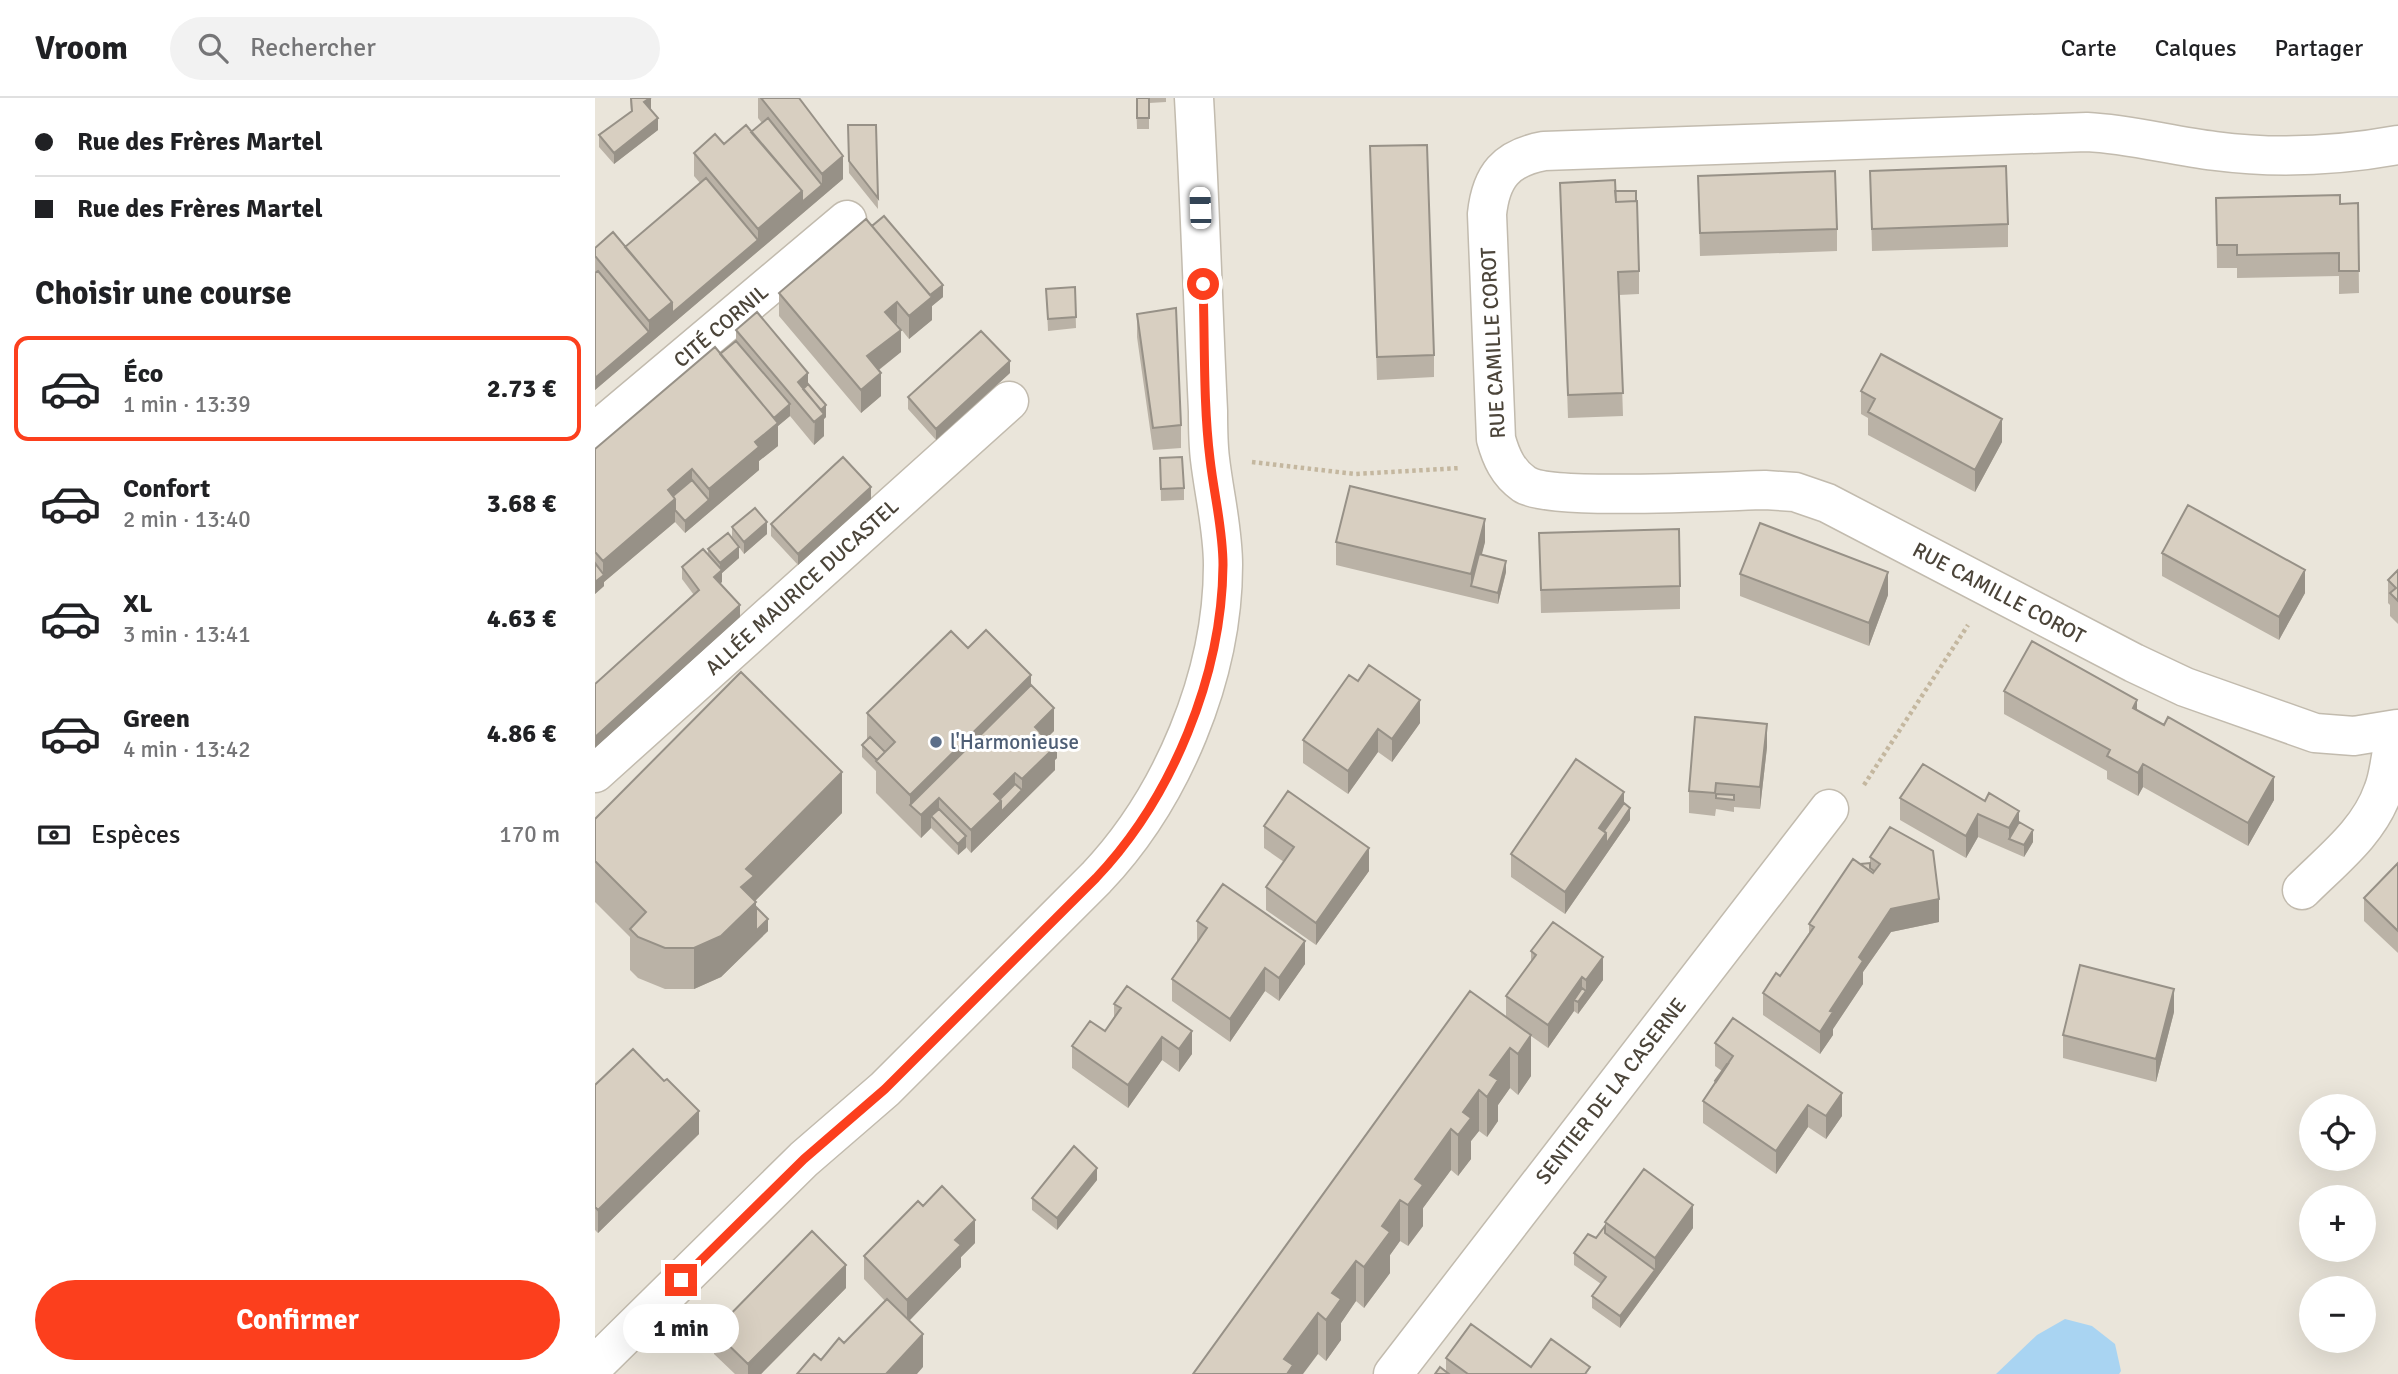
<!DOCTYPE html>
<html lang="fr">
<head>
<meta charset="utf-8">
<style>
	:root { --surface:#fff; --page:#f2f2f2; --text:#202124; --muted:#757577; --line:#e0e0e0; --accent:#fc3f1d }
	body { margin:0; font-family:Signika,sans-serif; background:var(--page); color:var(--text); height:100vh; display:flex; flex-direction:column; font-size:26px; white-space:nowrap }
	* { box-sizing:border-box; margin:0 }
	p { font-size:23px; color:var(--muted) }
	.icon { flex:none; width:38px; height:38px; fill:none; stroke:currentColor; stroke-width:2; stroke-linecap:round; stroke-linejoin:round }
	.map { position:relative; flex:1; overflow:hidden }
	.panel { display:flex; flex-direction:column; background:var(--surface); width:595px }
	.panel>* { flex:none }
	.hud { display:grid; align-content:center; height:154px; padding:0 35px; background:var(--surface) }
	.fabs { position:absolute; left:1704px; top:996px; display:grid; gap:14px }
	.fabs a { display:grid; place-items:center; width:77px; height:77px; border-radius:50%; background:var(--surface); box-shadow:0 7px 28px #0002; font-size:35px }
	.end { position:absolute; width:32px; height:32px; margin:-16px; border:9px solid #fc3f1d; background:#fff; box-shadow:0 0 0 4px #fff }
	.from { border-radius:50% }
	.bubble { position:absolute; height:49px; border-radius:24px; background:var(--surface); box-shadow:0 7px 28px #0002; font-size:23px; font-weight:700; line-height:49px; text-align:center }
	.car { position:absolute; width:21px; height:42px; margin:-21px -10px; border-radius:9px; box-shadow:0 0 5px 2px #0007; background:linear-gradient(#fff 24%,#345 0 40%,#fff 0 76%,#345 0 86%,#fff 0) }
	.hud b { display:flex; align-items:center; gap:24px; height:66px; font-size:26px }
	.hud b+b { border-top:2px solid var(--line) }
	.hud i { width:18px; height:18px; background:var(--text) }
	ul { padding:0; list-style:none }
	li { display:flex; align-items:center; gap:21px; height:105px; margin:0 14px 10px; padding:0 21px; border:4px solid transparent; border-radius:14px }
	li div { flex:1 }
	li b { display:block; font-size:26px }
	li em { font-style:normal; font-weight:700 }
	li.selected { border-color:var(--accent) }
	li>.icon { width:63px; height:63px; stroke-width:1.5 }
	h2 { padding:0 35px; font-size:32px; line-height:84px }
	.pay { display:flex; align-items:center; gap:18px; height:77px; padding:0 35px; font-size:26px }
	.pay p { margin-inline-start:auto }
	.button { display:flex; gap:14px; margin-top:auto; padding:14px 35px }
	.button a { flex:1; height:80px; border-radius:42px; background:var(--accent); color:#fff; font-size:28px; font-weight:700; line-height:80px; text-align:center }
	header { display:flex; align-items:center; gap:42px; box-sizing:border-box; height:98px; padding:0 35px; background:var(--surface); border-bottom:2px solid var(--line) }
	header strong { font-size:33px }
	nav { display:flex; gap:38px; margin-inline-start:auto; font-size:24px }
	.search { width:490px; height:63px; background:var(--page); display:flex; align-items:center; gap:18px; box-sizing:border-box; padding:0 24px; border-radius:38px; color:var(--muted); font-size:26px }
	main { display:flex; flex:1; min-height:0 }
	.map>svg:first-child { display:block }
</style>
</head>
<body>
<header>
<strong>Vroom</strong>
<div class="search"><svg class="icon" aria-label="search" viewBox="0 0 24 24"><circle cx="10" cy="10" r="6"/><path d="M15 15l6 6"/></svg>Rechercher</div>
<nav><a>Carte</a><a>Calques</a><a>Partager</a></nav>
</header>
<main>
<section class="panel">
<div class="hud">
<b><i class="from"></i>Rue des Frères Martel</b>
<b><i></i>Rue des Frères Martel</b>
</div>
<h2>Choisir une course</h2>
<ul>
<li class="selected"><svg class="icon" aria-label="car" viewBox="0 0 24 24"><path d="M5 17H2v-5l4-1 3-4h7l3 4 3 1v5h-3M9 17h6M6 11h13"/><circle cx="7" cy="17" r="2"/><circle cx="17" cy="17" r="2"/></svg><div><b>Éco</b><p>1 min · 13:39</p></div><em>2.73 €</em></li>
<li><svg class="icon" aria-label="car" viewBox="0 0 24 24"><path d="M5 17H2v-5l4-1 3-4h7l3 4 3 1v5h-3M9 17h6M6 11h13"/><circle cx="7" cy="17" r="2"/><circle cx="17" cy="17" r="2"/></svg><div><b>Confort</b><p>2 min · 13:40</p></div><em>3.68 €</em></li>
<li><svg class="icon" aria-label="car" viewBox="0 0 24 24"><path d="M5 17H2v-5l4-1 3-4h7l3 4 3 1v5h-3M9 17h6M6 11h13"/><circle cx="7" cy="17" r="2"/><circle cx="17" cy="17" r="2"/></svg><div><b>XL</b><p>3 min · 13:41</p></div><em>4.63 €</em></li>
<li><svg class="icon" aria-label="car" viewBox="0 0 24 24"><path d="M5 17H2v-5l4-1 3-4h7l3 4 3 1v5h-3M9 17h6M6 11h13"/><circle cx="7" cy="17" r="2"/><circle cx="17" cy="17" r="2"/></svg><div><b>Green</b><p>4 min · 13:42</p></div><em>4.86 €</em></li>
</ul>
<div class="pay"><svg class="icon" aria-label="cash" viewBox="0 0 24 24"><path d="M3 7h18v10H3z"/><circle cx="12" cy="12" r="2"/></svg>Espèces<p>170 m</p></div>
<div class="button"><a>Confirmer</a></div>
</section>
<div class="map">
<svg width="1803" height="1276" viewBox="0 0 1803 1276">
	<rect width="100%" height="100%" fill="#f6f3ec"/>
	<path fill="#eae5da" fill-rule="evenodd" d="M0,0H1803V1276H0ZM1717,1008H1769V1060H1717ZM1717,1099H1769V1152H1717ZM1717,1190H1769V1242H1717Z"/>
	<path fill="#a9d4f2" d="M1470,1221L1497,1228L1520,1246L1526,1273L1524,1276H1401L1442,1237Z"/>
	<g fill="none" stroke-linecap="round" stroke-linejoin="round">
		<defs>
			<path id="street" d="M0,334L252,122
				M1802,631L1759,638L1720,635L1590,589L1539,565L1232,405L1200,394L1170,392C1129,393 954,403 929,386C913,375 906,359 901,341L892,116C896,78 911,60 949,53L1492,34C1535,36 1577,48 1620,53C1681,61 1743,58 1803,47
				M0,675L414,303
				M1707,792C1737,762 1774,734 1788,693C1796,674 1795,649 1803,631
				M0,1267L209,1061L290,991L501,780C577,700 628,578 628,467C628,431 619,396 615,361C613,345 613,329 613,313C608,209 605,104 599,0
				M798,1276L1234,711"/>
		</defs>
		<use href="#street" stroke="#c2bbae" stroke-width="41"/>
		<path stroke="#c4b79f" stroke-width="4.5" stroke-dasharray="3.5 3.5" stroke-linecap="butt" d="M657,364L760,376L865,370
			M1269,687L1373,527"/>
		<use href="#street" stroke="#fff" stroke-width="38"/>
	</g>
	<path fill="#bab2a6" d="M35,0H56V12L63,32L19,66L4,49V37L36,14Z
		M163,0H204L248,81L0,292V150L30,149L105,85L99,78V55L129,46L156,34L167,25L163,20Z
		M541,0H571V4L554,5V31H542Z
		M253,27H281L283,111L254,75Z
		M775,48L839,257V279L782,282Z
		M1275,73L1413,126V149L1277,153Z
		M1103,78L1242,131V153L1105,158Z
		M965,85L1020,93L1044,173V196L1024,197L1028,318L973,320Z
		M1621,100L1745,106L1763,105L1764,195L1744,196V178L1642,180V170H1622Z
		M277,128L348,199L337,208V222L314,241L302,226L306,254L284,272L286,298L266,315L184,218V195Z
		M480,189L481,230L453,233L451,191Z
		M542,216L586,327V350L558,352L542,239Z
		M141,232L213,286L231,319L229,321V338L219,347L195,318L183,328V348L164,363V372L90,435L80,424L9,484V488L0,496V351L125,256L141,243Z
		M415,275L341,342L313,311V299Z
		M1266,293L1407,344L1380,394L1273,337V320L1266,316Z
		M565,360L589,390V402L566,403Z
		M276,401L203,467L176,438V426Z
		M137,429L172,436L149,456L144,449V460L127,475V484L125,485L145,519L99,497L87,481V469L113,457V451L137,440Z
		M944,435L1085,488V511L946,515Z
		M741,444H890L886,457L911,474L903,506L741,467Z
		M1567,455L1710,495L1684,542L1567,478Z
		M1803,472V526L1795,518V507L1793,505V482Z
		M1145,476L1293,497L1274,548L1145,498Z
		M373,550L436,587L459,633L452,639L462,660L460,662V672L376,755L371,749L363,757L336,730L326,740L281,695V673L267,659V647L272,642V615Z
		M1409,593L1542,613L1679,702L1653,748L1548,689L1543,698L1512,681V673L1409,616Z
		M825,625L797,664L783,654L753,696L708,665V642Z
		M1172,649L1165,711L1139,709V714L1121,711L1120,718L1094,715V693Z
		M1305,700L1424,724L1438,744L1429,759L1383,739L1371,760L1305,722Z
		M1029,705L1035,722L970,816L916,779V756Z
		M247,715L160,803L161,809L173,833L126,879L99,891H70L43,880L35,872V839L0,804V721Z
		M669,728L774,773L721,847L671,812V789L689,764L669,750Z
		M1295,729L1344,824L1296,834L1268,874V886L1238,931V937L1225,956L1168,917V895L1185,878L1214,835V826L1265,766L1275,765V759Z
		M1803,765V855L1769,823V800Z
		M602,823L710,866L684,903L670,893L635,944L577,903V881L602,845Z
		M936,853L1008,882L983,916L979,913L953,950L936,938V978L923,997L915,990L903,1007V1023L892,1039L884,1033L876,1043V1061L863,1078L856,1072L828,1110V1128L813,1148L805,1143L795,1157V1175L769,1210L761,1203L746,1225V1242L731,1263L723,1256L598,1276L911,919V898L936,863Z
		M519,906L597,956L584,974L567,962L533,1010L477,970V948L510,933L519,919Z
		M1579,914L1561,984L1468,960V937Z
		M1120,945L1247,1018L1231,1041L1213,1029L1181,1076L1108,1025V1003L1127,973L1120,968Z
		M69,983L104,1036L3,1135L0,1132V987Z
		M502,1082L462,1132L437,1112V1100Z
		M328,1108L380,1145L366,1159V1169L314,1223L328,1269L226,1262L249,1245L290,1203L269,1181V1158Z
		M1010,1124L1098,1130L1025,1230L997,1210V1198L1006,1186L979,1167V1155L1001,1140L1010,1128Z
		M251,1190L166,1276H140L119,1256V1233Z
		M851,1260L936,1269L995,1276H840L851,1274Z"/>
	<path fill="#979187" d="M56,0V11L49,16V4Z
		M63,20V32L19,66V55Z
		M248,58V81L0,292V280L54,234V223L77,204L163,142V131L207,93L227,87V76Z
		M348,187V199L337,208V222L314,241V218L329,202Z
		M302,204V226L290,214Z
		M306,232V254L272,281V258Z
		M415,263V275L341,342V331Z
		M213,275V298L203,284Z
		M286,275V298L266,315V292Z
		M195,306V318L183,328V348L164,363V372L90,435V423L114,402V391L160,344L173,324Z
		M231,307V319L229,321V338L219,347L220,317Z
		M1407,321V344L1380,394V372Z
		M97,371V394L80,408V424L9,484V488L0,496V484L8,478V463L73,392Z
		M276,389V401L203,467V456Z
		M890,421V444L879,488H876V476Z
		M172,424V436L149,456V444Z
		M144,449V460L127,475V484L119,491V479L125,473V465Z
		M911,463V474L903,506V495Z
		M1710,472V495L1684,542V519Z
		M1293,474V497L1274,548V525Z
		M145,507V519L0,650V639Z
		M436,577V610L344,701V722L336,718V730L326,740V717L315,707V729V697Z
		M825,602V625L797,664V641Z
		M1542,602V625L1538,610Z
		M459,610V633L446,646L440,629Z
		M1172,626V649L1165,711V689Z
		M783,631V654L753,696V673Z
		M462,648V660L460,662V672L376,755V732L399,696L420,675V697L427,692V681L460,649Z
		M1548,666V689L1543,698V675Z
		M247,674V715L159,804H161V833L173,821V833L126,879L99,891V850L146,789L151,771Z
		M1679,679V702L1653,748V725Z
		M1029,694V717L1035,710V722L970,816V794L1004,730Z
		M1424,713V736L1414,741V730Z
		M1383,716V739L1371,760V738Z
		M1438,732V744L1429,759V747Z
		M371,738V750L363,757V746Z
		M774,750V773L721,847V825Z
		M1344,801V824L1296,834L1268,874V886L1238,931V937L1225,956V934L1235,913L1264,859L1296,811Z
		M710,843V866L684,903V880Z
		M1008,859V882L983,916V904L979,902V913L953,950V927L987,879V899L991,893V882Z
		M670,870V893L635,944V921Z
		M1579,891V914L1561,984V961Z
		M597,933V956L584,974V951Z
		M936,937V978L923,997V956Z
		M567,939V962L533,1010V987Z
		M915,950V990L903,1007V1023L892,1039V999L895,977Z
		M884,992V1033L876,1043V1061L863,1078V1037L868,1014Z
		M1247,995V1018L1231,1041V1018Z
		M1213,1007V1029L1181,1076V1053Z
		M104,1013V1036L3,1135V1112Z
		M856,1031V1072L828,1110V1128L813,1148V1107L820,1081Z
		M502,1070V1082L462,1132V1120Z
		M805,1102V1143L795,1157V1175L769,1210V1169L787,1128Z
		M1098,1107V1130L1025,1230V1218L1060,1172V1160Z
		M380,1122V1145L366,1159V1169L312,1225V1202L360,1142Z
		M761,1163V1203L746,1225V1242L731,1263V1222L737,1195Z
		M251,1167V1190L166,1276H153V1266Z
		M723,1215V1256L708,1276H689V1261Z
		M328,1236V1269L322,1276H291Z"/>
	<path fill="#d8cfc1" stroke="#979187" stroke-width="2" d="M36,0H55L49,4L63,20L19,55L4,37L37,13Z
		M166,0H204L248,58L227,76Z
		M542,0H554V20H542Z
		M173,20L227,87L207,104V93L156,34Z
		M151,27L207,93L163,131L99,55L120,36L129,46Z
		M253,27H281L283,100L254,63Z
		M832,47L839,257L782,259L775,48Z
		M1411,68L1413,126L1277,131L1275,73Z
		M1240,73L1242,131L1105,135L1103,78Z
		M111,80L163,142L77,215V204L30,149Z
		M1020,82L1021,104L1042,103L1044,173L1023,174L1028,295L973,297L965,85Z
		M1020,93H1041V103L1021,104Z
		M1745,97V106L1763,105L1764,173H1744V155L1642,157V147H1622L1621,100Z
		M289,118L348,187L335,197L277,128Z
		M271,121L337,199L314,218L302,204L290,214L306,232L272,258L286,275L266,292L184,195Z
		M18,134L77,204L54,223L0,158V150Z
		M3,173L54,234L0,280V175Z
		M480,189L481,219L453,221L451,191Z
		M581,210L586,327L558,330L542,216Z
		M162,214L213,275L203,284L229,316L219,324L141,232Z
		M386,233L415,263L341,331L313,299Z
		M141,243L195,306L179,320L125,256Z
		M120,249L183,325L160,344L164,349L114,391L97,371L73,392L80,401L8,463L0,454V351Z
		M1286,256L1407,321L1380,372L1273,314L1280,301L1266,293Z
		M213,286L231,307L226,312L208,291Z
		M248,359L276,389L203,456L176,426Z
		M587,359L589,390L566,391L565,360Z
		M97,382L114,402L90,423L80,412V401L78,398Z
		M755,388L890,421L876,476L741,444Z
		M1593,407L1710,472L1684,519L1567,455Z
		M160,410L172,424L149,444L137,429Z
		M1165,425L1293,474L1274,525L1145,476Z
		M1084,431L1085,488L946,492L944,435Z
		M133,435L144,449L125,465L113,451Z
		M108,451L127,472L119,479L145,507L0,639V586L104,492L87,469Z
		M884,456L911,463L903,495L876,488Z
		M0,465L9,477L0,484Z
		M1803,472V503L1795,495L1801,490L1793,482Z
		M391,532L436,577L315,697L281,663L300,644L272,615L356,533L373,550Z
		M1437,543L1542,602L1538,610L1569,627L1573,619L1679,679L1653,725L1548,666L1543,675L1512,658L1515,652L1409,593Z
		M774,567L825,602L797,641L783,631L753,673L708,642L754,577L763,583Z
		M146,574L247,674L151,771L159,778L146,789L161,804L126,838L99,850H70L43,839L35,831L51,814L0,763V721Z
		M436,587L459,610L440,629L460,649L427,681L420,675L399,696L406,703L376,732L344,700L326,717L315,707Z
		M1100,619L1172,626L1165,689L1121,685L1120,695L1094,693Z
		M447,634L462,648L460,651V649L445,635Z
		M275,639L290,654L282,662L267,647Z
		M981,661L1029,694L1004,730L1011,735L970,794L916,756Z
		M1328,666L1390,703L1394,695L1424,713L1414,730L1383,716L1371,738L1305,700Z
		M420,686L427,692L406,714V703L405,701Z
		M693,693L774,750L721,825L671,789L699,749L669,728Z
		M1121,696L1139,697V702L1121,700Z
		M1029,705L1035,710L1011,746V735L1009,733Z
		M344,711L371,738L363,746L336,718Z
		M1424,724L1438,732L1429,747L1414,741Z
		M1295,729L1338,753L1344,801L1296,811L1264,859L1268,863L1235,913L1238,914L1225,934L1168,895L1181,875L1185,878L1219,829L1214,826L1258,761L1278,775L1285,766L1275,759Z
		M1275,765V770L1279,773L1278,775L1265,766Z
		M1803,765V833L1769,800Z
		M628,786L710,843L684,880L670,870L635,921L577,881L612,830L602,823Z
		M161,809L173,821L161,833Z
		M958,824L1008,859L991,882L987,879L953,927L911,898L941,857L936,853Z
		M1485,867L1579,891L1561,961L1468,937Z
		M532,888L597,933L584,951L567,939L533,987L477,948L495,923L510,933L526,910L519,906Z
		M987,890L991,893L983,904L979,902Z
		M875,893L936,937L923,956L915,950L895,977L903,982L892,999L884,992L868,1014L876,1020L863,1037L856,1031L820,1081L828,1087L813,1107L805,1102L787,1128L795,1134L769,1169L761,1163L737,1195L746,1201L731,1222L723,1215L689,1261L698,1267L692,1276H598Z
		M1138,920L1247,995L1231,1018L1213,1007L1181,1053L1108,1003L1138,958L1120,945Z
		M38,951L69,983L72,981L104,1013L3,1112L0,1109V987Z
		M1132,966H1133L1121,984L1120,983Z
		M479,1048L502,1070L462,1120L437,1100Z
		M1049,1071L1098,1107L1060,1160L1010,1124Z
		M347,1088L380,1122L360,1142L366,1147L312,1202L269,1158L323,1103L328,1108Z
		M1010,1128V1135L1060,1172L1025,1218L997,1198L1011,1179L979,1155L993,1136L1001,1140Z
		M217,1133L251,1167L153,1266L119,1233Z
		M292,1201L328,1236L291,1276H202L219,1256L226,1262L244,1240L249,1245Z
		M876,1226L936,1269L956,1241L995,1269L990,1276H873L851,1260Z
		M845,1269L854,1276H840Z"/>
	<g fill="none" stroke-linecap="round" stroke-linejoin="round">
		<path stroke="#fc3f1d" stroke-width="9" d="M86,1182L209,1061L290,991L501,780C577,700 627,578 628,467C628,431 619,397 615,361C608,304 610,244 608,186"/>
	</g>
	<circle fill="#5c6f8a" stroke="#fff" stroke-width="2.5" cx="341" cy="644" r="7"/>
	<g text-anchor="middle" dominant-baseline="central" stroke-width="6" stroke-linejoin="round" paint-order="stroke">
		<g font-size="21" fill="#4b4439" stroke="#fff">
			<text transform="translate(126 228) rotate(-40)">CITÉ CORNIL</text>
			<text transform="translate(898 245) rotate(-93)">RUE CAMILLE COROT</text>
			<text transform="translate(207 489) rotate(-42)">ALLÉE MAURICE DUCASTEL</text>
			<text transform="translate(1404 495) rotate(28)">RUE CAMILLE COROT</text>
			<text transform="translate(1016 993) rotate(-52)">SENTIER DE LA CASERNE</text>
		</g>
		<g font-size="21" fill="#4e5e75" stroke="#fff" text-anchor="start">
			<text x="355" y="644">l'Harmonieuse</text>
		</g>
	</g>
</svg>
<div class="fabs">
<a><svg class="icon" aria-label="locate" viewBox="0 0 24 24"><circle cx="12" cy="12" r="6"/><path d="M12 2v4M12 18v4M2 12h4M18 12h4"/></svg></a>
<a>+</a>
<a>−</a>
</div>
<i class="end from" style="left:608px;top:186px"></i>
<i class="end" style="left:86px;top:1182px"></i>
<div class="bubble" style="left:28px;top:1206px;width:116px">1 min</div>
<i class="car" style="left:605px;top:110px;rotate:358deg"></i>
</div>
</main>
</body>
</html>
